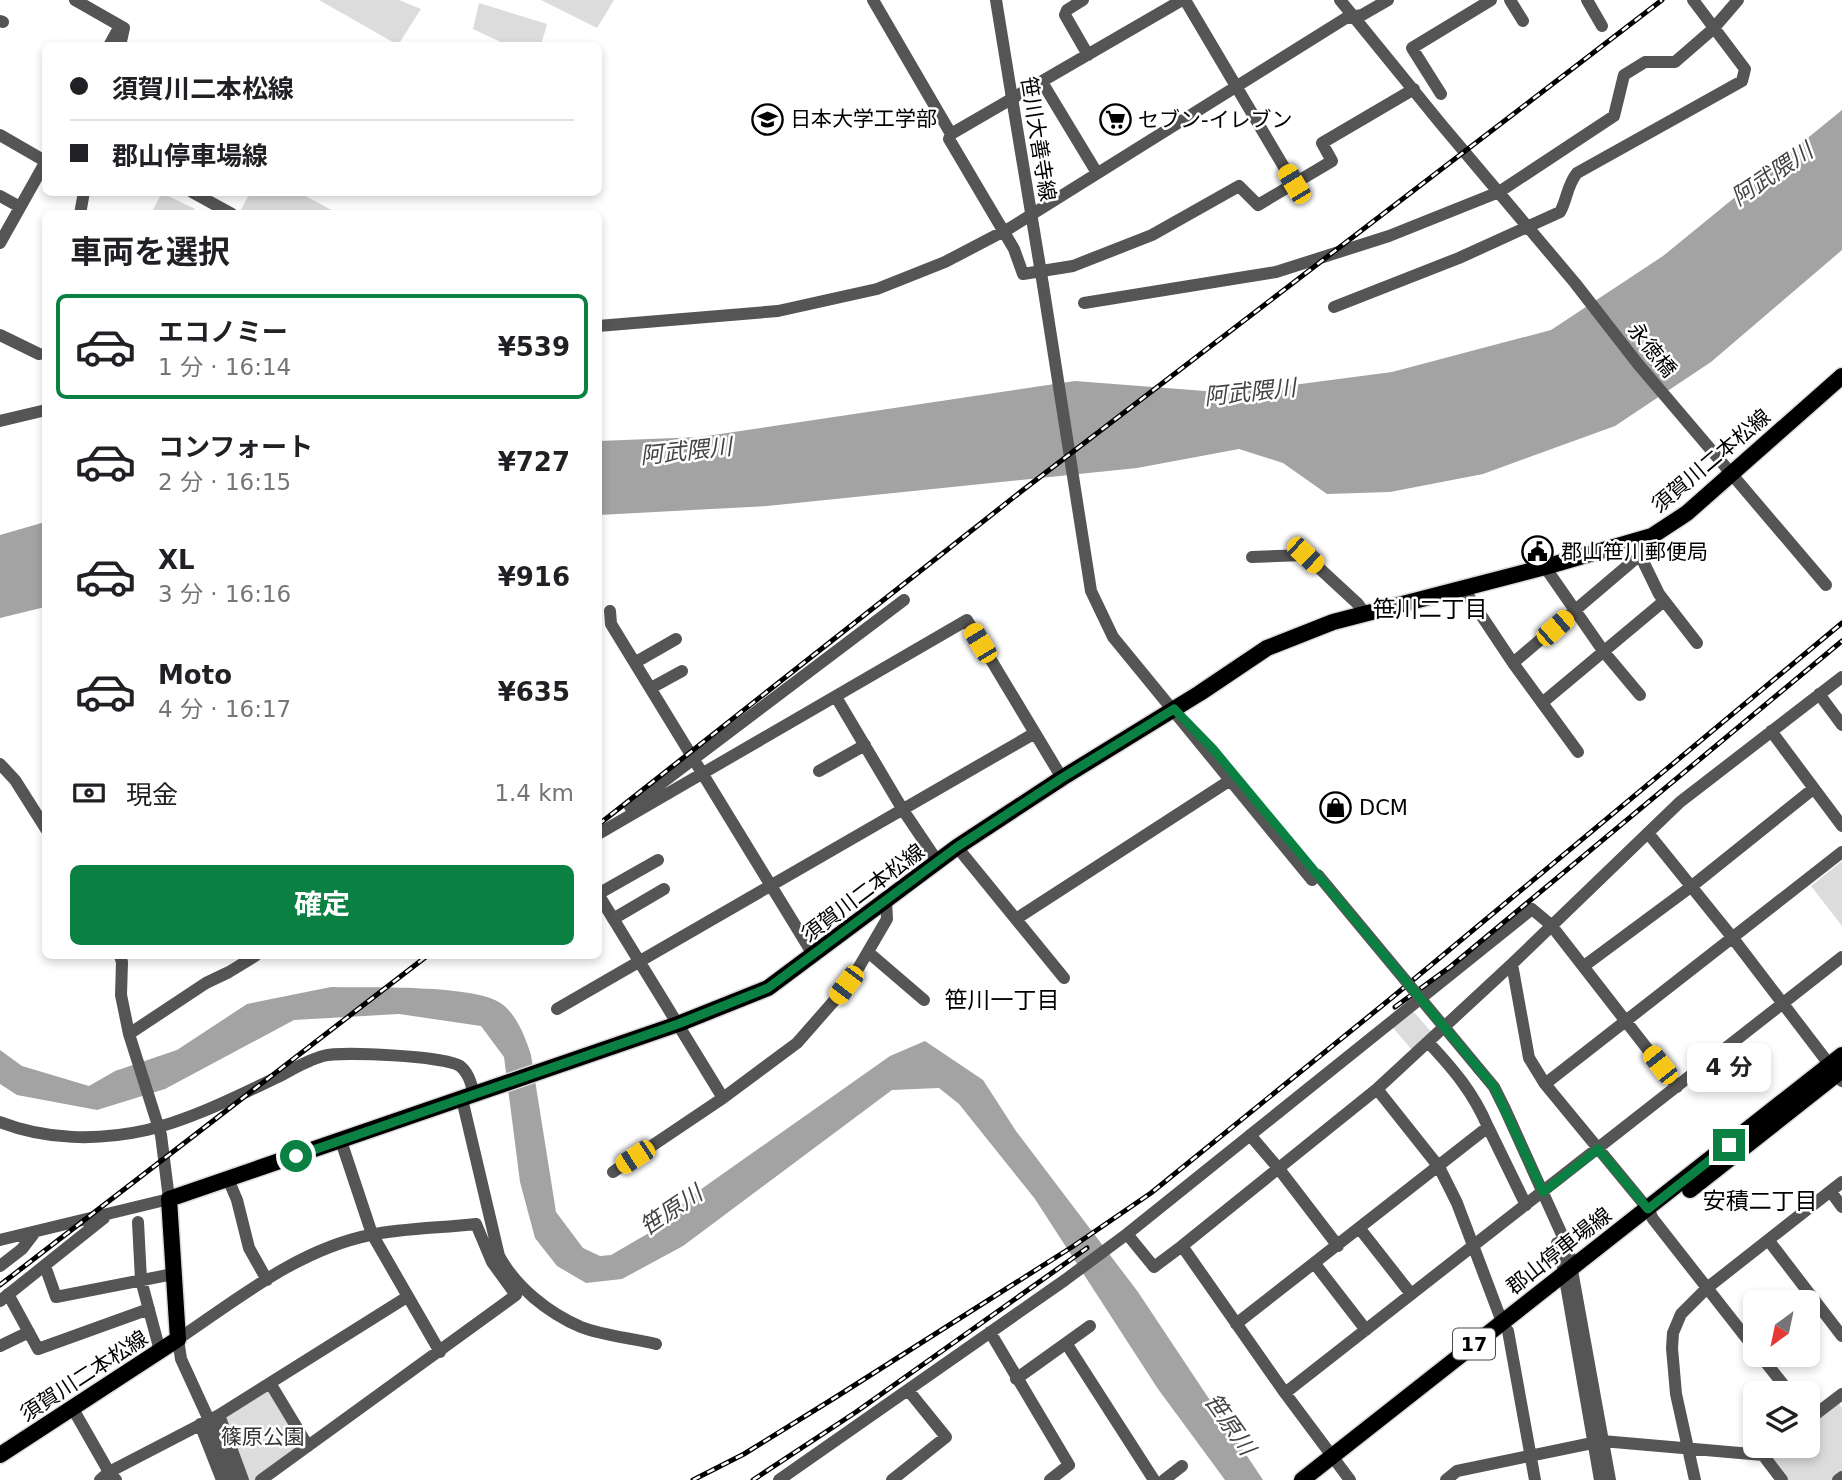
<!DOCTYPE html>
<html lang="ja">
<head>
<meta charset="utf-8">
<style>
	:root { --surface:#fff; --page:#f6f6f6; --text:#202124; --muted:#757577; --line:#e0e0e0; --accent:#0b8043 }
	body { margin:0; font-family:"DejaVu Sans","Noto Sans JP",sans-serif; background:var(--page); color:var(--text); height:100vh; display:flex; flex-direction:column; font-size:26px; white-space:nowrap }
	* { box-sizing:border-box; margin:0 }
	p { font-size:23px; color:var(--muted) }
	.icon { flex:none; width:38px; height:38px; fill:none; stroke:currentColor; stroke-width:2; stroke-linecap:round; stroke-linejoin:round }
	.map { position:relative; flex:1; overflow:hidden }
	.drawer { position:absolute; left:42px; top:210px; width:560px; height:749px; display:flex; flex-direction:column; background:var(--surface); border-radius:10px; box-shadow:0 4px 10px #0003 }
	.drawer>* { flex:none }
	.hud { position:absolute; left:42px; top:42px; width:560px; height:154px; border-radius:10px; box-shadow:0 4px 10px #0003; display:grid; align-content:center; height:154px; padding:0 28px; background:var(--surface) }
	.needle { width:46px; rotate:213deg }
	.fabs { position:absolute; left:1743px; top:1290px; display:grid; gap:14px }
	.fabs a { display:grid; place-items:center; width:77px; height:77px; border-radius:10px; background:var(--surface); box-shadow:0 4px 10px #0003; font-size:35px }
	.end { position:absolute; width:32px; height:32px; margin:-16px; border:9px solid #0b8043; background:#fff; box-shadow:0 0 0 4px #fff }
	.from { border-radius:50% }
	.bubble { position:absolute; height:49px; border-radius:10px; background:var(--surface); box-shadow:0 4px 10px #0003; font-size:23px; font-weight:700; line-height:49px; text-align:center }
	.car { position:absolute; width:21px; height:42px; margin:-21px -10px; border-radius:9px; box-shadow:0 0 5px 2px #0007; background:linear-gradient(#f5c518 24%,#345 0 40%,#f5c518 0 76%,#345 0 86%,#f5c518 0) }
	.hud b { display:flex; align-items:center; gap:24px; height:66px; font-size:26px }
	.hud b+b { border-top:2px solid var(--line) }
	.hud i { width:18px; height:18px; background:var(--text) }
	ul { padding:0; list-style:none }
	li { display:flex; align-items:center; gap:21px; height:105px; margin:0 14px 10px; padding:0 14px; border:4px solid transparent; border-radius:10px }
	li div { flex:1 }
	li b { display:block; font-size:26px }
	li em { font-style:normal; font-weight:700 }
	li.on { border-color:var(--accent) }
	li>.icon { width:63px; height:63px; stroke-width:1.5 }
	h2 { padding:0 28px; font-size:32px; line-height:84px }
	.pay { display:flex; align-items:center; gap:18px; height:77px; padding:0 28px; font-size:26px }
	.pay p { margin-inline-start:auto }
	.action { display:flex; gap:14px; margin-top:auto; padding:14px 28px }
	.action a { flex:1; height:80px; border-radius:10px; background:var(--accent); color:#fff; font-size:28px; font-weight:700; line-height:80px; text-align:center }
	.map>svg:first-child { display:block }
</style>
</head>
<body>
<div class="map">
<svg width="1842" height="1480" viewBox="0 0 1842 1480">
	<rect width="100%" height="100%" fill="#fff"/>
	<path fill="#dcdcdc" d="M319,0H399L421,9L398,45Z
		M541,0H614L597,28Z
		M479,3L547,24L541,45H507L473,29Z
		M162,193L195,209L192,213H151Z
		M250,193H300L337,213H239Z
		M1842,861V926L1811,886Z
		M1413,1011L1433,1034L1413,1051L1393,1028Z
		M269,1384L307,1446L259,1480H244L221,1415Z
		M1839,1403L1842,1408V1473L1832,1480H1787L1768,1455L1781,1446H1808V1426Z"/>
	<path fill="#a3a3a3" d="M1842,110V250L1711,362L1615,426L1483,474L1390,492L1327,494L1283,463L1239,449L1137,468L767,506L599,515V441L700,437L1075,381L1231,393L1392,372L1551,330L1663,256Z
		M45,522V607L0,618V535Z
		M331,987C367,988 476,984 502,1004C517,1015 526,1039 531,1055L556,1212L583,1248L600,1256L611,1255L654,1230L690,1197L890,1056L925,1041L983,1080L1016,1131L1138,1292L1263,1480H1225L1158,1389L1035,1199L959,1104L939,1088L892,1090L683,1246L622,1279L586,1283L557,1266L535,1238L520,1182L504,1057L481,1026L399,1014L294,1020L165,1089L97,1110L17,1095L0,1084V1050L22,1066L89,1086L115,1071L177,1050L247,1004Z"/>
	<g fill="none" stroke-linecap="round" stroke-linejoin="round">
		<defs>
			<path id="major" d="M1690,1190L1842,1070
				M0,1455L178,1339L169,1199L678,1024L768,988L957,847L1062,778L1200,693L1267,648L1333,622L1545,567L1652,536L1687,513L1842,376
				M1302,1480L1842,1055"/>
		</defs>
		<use href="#major" stroke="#dbdbdb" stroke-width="19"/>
		<path stroke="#555" stroke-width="12" d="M75,0L124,28L120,46
			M873,0L951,134L949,139L1014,249L1023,274L1073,266L1152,235L1239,186L1258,205L1332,161L1322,143L1414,89
			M996,0L1011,92
			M1083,0L1067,10L1065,15L1088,55
			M1185,0L1294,184
			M1340,0L1441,124L1575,283L1638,364L1826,585
			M1510,0L1523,21
			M1587,0L1602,26
			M0,21L3,22
			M109,46L120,26
			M1042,82L1097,173
			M1441,94L1412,48L1491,0
			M951,134L1182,0
			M0,135L45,161
			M192,192L232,214
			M0,196L20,207
			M80,214L84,192
			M0,243L46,161
			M1043,285L1091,591L1113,637L1312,880
			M1084,303L1276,272L1389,236L1499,192L1614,116L1624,75L1645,62H1675L1713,29L1738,0
			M1334,307L1459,258L1560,212C1567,200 1567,185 1577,173L1742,81L1745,69L1693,0
			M598,326L778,311L877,289L945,262L1010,228L1346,18L1362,15L1388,0
			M0,335L39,354
			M0,421L46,410
			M1640,555L1659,594L1697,643
			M1252,557L1305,555L1358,604L1365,614
			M1545,567L1604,652L1640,695
			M1463,588L1513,663L1578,752
			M610,611L611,624L814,956
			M636,662L676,639
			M1513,663L1640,555L1651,545L1652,536
			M651,688L682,671
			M1819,694L1842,725
			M836,697L903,810L938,862
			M1542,703L1664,601
			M1771,731L1842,826
			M0,764L15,780L46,829
			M819,771L865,745
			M630,807L904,600
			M1648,833L1732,937L1842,1081
			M598,834L967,620L1062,778
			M957,847L1064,978
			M598,894L723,1098
			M598,894L658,860
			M613,919L664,889
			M1016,919L1229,781
			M868,952L924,1000
			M1512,964L1529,1058L1545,1084L1648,1209L1653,1219L1755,1349
			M1584,966L1692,886L1813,789
			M557,1009L1035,733
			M129,1034L206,983L229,972L255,956
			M1428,1042C1454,1070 1473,1092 1488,1127
			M1479,1069L1494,1087L1505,1109L1568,1248L1610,1480
			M1545,1084L1842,852
			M1377,1089L1439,1167L1457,1203L1502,1322
			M462,1099L499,1256C516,1287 548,1313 581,1327C604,1336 632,1338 656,1344
			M0,1122C46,1140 98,1141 147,1130C193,1119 237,1096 280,1076C293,1069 308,1060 323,1056C341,1051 446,1056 460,1066C469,1073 471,1084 474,1094
			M1250,1135L1279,1169L1338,1246
			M341,1141L372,1234L440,1352
			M613,1172L723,1098L797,1043L833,1002L859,967L887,919L886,901
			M228,1179L237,1200L249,1248L267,1280
			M1831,1192L1842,1207
			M138,1222L141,1280L160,1351
			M1360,1229L1411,1294
			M1127,1234L1154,1267L1182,1246L1377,1089L1512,964L1680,802L1842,677
			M0,1240L169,1199L161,1135L129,1034L121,995L122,962L120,956
			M1769,1241L1842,1336
			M1557,1243L1560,1250L1600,1480
			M1182,1246L1285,1393L1350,1480
			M1315,1264L1366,1330
			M0,1266L22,1249L35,1232
			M45,1266L56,1297L173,1274
			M8,1294L38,1349L149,1309
			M0,1301L104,1218
			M1236,1324L1488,1127L1526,1205
			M1508,1331L1535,1480
			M990,1332L1069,1465L1050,1480
			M1066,1343L1154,1480
			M0,1346L29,1332
			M1759,1354L1790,1393
			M1016,1379L1090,1326
			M270,1383L308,1446
			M1285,1393L1842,957
			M73,1409L109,1472L116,1480
			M219,1415L243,1480
			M1808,1420L1842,1394
			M200,1424L222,1480
			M1763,1455L1782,1480
			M100,1480L109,1472L219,1415L407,1297
			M231,1480L209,1420L181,1359L178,1339C238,1299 297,1250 370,1235C404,1228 441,1228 476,1224L492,1262L516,1295L261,1480
			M779,1480L1065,1280L1127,1234L1532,909L1551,925L1677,1087
			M892,1480L946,1437L908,1390
			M1164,1480L1182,1466
			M1446,1480L1457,1471L1602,1441L1763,1455L1776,1446
			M1695,1480L1676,1394L1672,1348L1673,1333L1681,1314L1707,1288L1842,1182
			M1838,1480L1842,1477"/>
		<use href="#major" stroke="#000" stroke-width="16"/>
		<defs>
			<path id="rail" d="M598,825L1023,490L1662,0
				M1395,1007L1450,967L1842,641
				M0,1285L427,956
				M693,1480L744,1454L836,1397L1072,1247L1151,1193L1389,1000L1842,623
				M753,1480L856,1412L1087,1248"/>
		</defs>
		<use href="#rail" stroke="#000" stroke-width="5"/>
		<use href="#rail" stroke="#fff" stroke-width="2.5" stroke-dasharray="8" stroke-linecap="butt"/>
		<path stroke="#555" stroke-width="12" d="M1011,92L1043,285
			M1318,875L1479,1069"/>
	</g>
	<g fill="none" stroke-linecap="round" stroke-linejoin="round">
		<path stroke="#0b8043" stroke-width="9" d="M296,1156L678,1024L768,988L957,847L1062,778L1174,709L1213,749L1494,1087L1543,1192L1598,1149L1648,1209L1729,1145"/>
	</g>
	<defs>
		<symbol id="university-ring" viewBox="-11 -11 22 22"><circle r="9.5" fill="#fff" stroke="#000" stroke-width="1.5"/><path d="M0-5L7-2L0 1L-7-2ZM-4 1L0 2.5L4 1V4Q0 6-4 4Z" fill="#000"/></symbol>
		<symbol id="supermarket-ring" viewBox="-11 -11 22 22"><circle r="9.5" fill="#fff" stroke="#000" stroke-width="1.5"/><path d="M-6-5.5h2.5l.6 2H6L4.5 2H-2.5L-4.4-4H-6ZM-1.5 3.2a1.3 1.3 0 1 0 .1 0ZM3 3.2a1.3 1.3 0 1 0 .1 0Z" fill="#000"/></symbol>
		<symbol id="civic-ring" viewBox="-11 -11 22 22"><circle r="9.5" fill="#fff" stroke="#000" stroke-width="1.5"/><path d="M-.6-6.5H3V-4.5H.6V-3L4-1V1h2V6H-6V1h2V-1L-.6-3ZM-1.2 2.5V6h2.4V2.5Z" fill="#000"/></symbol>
		<symbol id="shop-ring" viewBox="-11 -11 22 22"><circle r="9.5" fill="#fff" stroke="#000" stroke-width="1.5"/><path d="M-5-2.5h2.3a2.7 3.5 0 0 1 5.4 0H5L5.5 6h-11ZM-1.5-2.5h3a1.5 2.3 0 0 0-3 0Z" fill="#000"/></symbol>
	</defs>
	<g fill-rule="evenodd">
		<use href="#university-ring" x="750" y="102" width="35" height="35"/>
		<use href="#supermarket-ring" x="1098" y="102" width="35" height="35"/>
		<use href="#civic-ring" x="1520" y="534" width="35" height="35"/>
		<use href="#shop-ring" x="1318" y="790" width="35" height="35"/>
	</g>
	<g text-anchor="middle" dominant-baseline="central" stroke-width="5" stroke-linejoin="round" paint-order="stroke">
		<rect fill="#fff" stroke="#4c4c4c" stroke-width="2" x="1453" y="1328.5" width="42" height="31" rx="5"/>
		<g font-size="19" font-weight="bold" fill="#000">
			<text x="1474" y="1344">17</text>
		</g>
		<g font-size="21" fill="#000" stroke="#fff" text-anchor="start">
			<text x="790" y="119">日本大学工学部</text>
			<text x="1138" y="120">セブン-イレブン</text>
			<text x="1561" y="552">郡山笹川郵便局</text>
			<text x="1359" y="808">DCM</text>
		</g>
		<g font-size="21" fill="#000" stroke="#fff">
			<text transform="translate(1038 139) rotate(81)">笹川大善寺線</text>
			<text transform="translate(1652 350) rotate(51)">永徳橋</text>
			<text transform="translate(1711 461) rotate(-40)">須賀川二本松線</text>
			<text transform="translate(863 893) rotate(-37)">須賀川二本松線</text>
			<text transform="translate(1559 1251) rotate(-38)">郡山停車場線</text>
			<text transform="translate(84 1376) rotate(-33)">須賀川二本松線</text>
		</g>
		<g font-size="21" fill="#333" stroke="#fff">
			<text x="263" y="1437">篠原公園</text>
		</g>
		<g font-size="23" font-style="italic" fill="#444" stroke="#fff">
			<text transform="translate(1772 174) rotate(-34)">阿武隈川</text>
			<text transform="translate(1250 392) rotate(-6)">阿武隈川</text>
			<text transform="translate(686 451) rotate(-6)">阿武隈川</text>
			<text transform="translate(671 1210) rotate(-34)">笹原川</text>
			<text transform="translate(1230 1424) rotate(55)">笹原川</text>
		</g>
		<g font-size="23" fill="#000" stroke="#fff">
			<text x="1430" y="609">笹川二丁目</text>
			<text x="1002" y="1000">笹川一丁目</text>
			<text x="1760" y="1201">安積二丁目</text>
		</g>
	</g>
</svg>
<div class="fabs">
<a><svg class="needle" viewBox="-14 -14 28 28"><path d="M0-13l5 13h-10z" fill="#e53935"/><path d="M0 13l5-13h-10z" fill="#757577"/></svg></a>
<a><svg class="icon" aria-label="layers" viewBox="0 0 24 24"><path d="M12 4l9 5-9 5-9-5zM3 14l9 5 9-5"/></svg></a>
</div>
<i class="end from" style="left:296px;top:1156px"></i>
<i class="end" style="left:1729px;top:1145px"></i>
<div class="bubble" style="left:1687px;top:1043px;width:84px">4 分</div>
<i class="car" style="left:1294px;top:184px;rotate:329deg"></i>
<i class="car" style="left:1305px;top:555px;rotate:133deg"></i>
<i class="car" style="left:1555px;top:628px;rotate:49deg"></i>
<i class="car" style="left:980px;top:643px;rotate:329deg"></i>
<i class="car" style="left:846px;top:985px;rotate:217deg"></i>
<i class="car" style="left:1660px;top:1065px;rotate:322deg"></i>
<i class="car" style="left:635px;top:1157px;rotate:237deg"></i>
<div class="hud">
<b><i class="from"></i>須賀川二本松線</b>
<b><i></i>郡山停車場線</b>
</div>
<section class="drawer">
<h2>車両を選択</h2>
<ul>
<li class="on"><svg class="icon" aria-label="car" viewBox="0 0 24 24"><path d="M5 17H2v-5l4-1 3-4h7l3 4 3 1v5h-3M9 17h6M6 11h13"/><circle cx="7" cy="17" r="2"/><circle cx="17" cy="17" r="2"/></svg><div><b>エコノミー</b><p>1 分 · 16:14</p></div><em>¥539</em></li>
<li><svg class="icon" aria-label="car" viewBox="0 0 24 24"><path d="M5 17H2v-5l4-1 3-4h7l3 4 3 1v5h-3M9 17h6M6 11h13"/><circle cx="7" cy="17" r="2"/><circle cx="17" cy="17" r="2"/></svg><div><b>コンフォート</b><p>2 分 · 16:15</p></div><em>¥727</em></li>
<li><svg class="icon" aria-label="car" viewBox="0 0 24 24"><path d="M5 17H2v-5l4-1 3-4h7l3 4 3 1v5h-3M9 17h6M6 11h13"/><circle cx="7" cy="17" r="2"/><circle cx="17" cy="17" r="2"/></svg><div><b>XL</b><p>3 分 · 16:16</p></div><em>¥916</em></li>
<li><svg class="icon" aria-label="car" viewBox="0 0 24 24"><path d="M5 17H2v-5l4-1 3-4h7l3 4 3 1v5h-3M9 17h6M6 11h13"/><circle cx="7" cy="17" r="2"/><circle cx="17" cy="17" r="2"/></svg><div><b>Moto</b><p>4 分 · 16:17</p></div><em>¥635</em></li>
</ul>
<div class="pay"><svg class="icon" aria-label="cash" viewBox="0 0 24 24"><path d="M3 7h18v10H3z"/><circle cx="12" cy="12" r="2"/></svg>現金<p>1.4 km</p></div>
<div class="action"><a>確定</a></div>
</section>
</div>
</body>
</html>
